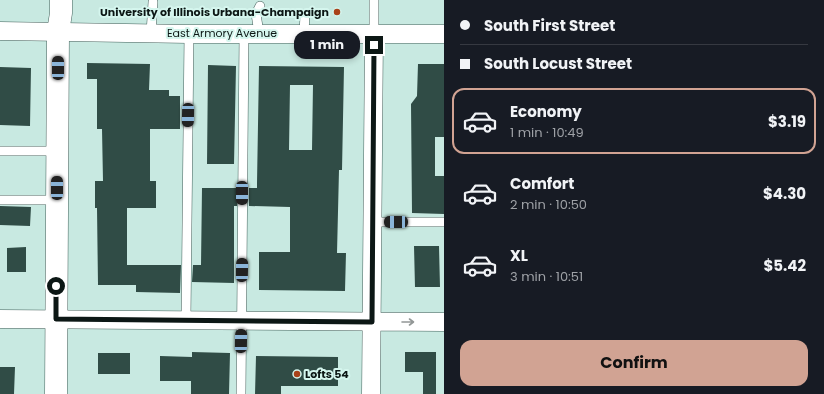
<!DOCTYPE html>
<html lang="en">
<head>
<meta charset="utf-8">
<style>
	:root { --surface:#171b24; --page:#20242c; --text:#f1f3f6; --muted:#9ea1a6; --line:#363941; --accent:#d1a393 }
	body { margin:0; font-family:Poppins,sans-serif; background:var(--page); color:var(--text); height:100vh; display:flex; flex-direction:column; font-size:15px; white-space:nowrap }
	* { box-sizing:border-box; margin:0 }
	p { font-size:13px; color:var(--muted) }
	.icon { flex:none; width:22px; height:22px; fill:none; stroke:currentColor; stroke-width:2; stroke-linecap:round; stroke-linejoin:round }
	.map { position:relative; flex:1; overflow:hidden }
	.sheet { display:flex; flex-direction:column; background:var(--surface); width:380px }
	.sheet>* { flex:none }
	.hud { display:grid; align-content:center; height:88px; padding:0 16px; background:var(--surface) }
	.end { position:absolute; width:18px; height:18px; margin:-9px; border:5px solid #0c1715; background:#fff; box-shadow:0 0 0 2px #fff }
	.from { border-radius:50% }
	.bubble { position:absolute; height:28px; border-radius:12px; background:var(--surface); box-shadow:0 2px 6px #0003; font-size:13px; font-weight:700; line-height:28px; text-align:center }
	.car { position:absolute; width:12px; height:24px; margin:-12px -6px; border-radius:5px; box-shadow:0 0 3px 1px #0007; background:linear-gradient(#222 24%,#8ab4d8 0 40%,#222 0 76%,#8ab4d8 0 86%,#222 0) }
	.hud b { display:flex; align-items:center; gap:14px; height:38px; font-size:15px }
	.hud b+b { border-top:1px solid var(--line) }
	.hud i { width:10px; height:10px; background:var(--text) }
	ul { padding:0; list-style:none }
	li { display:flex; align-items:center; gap:12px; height:66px; margin:0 8px 6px; padding:0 8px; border:2px solid transparent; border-radius:12px }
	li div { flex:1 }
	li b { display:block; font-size:15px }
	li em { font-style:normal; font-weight:700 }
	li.selected { border-color:var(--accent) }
	li>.icon { width:36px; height:36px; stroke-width:1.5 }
	.action { display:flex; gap:8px; margin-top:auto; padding:8px 16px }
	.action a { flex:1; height:46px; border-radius:12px; background:var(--accent); color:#111; font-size:16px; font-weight:700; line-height:46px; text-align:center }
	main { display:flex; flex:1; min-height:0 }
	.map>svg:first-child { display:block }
</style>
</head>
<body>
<main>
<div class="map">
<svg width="444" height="394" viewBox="0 0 444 394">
	<rect width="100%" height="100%" fill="#c8e9e1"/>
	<path fill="#304c46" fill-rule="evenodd" d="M87,63L150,64L149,90H169V96H180V129H150V181H156V208H127V265H181L180,293L136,292V285H98L97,208H95V181H103L102,129H97V79H87Z
		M418,64H444V137H435V176H444V214L412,213L411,104L417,96Z
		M208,65L236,66L234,164H207Z
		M259,66L344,67L342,170H339L337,253H346L345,291L259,290V252H290V207L249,206V188H257V183ZM290,85H313L312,150H289Z
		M0,67L31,68L30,126L0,125Z
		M202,188H237V206H234V283L192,282L193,265H201Z
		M0,206L31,207L30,226L0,225Z
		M414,246H439L440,287H415Z
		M26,247V272H7V248Z
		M192,352L230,353L229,394H191V381H160V356L192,357Z
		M405,352H436V394H423V372H405Z
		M98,353H130V374H98Z
		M256,356L338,357V386H281V394H255Z
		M0,367H15L14,394H0Z"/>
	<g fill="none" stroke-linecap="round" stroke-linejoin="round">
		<defs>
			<path id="lane" d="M151,33L153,2
				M259,33L256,14L260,6
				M304,33L305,14
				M374,34V0
				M0,151H58
				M0,200H57
				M372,222H444
				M186,320L189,34
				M241,394L244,33"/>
			<path id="street" d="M0,31L189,34H444
				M0,319L444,322
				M371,394L374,34"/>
			<path id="secondary" d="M56,394L58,32L61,13V0"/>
		</defs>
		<use href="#lane" stroke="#425f59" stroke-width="10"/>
		<use href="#street" stroke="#425f59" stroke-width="19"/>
		<use href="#secondary" stroke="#425f59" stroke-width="23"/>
		<use href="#lane" stroke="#fff" stroke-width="9"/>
		<use href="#street" stroke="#fff" stroke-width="18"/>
		<use href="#secondary" stroke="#fff" stroke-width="22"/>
	</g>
	<defs><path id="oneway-shaft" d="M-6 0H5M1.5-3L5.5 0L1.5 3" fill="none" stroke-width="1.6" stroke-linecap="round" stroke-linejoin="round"/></defs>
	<use stroke="#929796" href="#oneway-shaft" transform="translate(408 322)"/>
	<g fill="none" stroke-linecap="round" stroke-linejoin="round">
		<path stroke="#0c1715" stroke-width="5" d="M56,286V319L372,322L374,45"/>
	</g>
	<g fill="#a9421a" stroke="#d5f6ee" stroke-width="1.5">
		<circle cx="337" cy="12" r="4"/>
		<circle cx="297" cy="374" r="4"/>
	</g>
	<g text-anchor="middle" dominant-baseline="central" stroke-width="4" stroke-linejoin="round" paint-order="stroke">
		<g font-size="11" font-weight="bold" fill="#0c1715" stroke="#d5f6ee" text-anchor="end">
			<text x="329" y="12">University of Illinois Urbana-Champaign</text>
			<text x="305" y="374" text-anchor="start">Lofts 54</text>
		</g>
		<g font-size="11" fill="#0c1715" stroke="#d5f6ee">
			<text x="222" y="33">East Armory Avenue</text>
		</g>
	</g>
</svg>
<i class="end from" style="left:56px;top:286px"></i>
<i class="end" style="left:374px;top:45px"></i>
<div class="bubble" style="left:294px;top:31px;width:66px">1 min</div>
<i class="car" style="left:58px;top:68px;rotate:0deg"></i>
<i class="car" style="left:188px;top:115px;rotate:181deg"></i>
<i class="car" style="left:57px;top:188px;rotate:0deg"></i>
<i class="car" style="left:242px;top:193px;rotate:180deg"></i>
<i class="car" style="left:396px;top:222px;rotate:270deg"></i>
<i class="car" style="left:242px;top:270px;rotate:1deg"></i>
<i class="car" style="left:241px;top:341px;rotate:1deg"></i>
</div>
<section class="sheet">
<div class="hud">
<b><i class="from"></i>South First Street</b>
<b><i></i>South Locust Street</b>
</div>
<ul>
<li class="selected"><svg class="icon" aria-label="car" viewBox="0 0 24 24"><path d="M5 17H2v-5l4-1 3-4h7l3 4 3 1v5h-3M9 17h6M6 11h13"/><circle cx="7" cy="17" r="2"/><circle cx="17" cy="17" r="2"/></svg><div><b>Economy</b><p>1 min · 10:49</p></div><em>$3.19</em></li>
<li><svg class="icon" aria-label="car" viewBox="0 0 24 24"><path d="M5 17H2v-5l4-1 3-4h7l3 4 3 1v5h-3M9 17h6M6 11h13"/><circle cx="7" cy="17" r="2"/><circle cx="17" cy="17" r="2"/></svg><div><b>Comfort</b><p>2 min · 10:50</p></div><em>$4.30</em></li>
<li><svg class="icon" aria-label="car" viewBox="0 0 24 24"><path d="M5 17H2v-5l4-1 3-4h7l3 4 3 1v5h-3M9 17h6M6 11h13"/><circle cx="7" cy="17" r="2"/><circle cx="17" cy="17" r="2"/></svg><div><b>XL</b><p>3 min · 10:51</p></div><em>$5.42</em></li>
</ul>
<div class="action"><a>Confirm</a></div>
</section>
</main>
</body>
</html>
